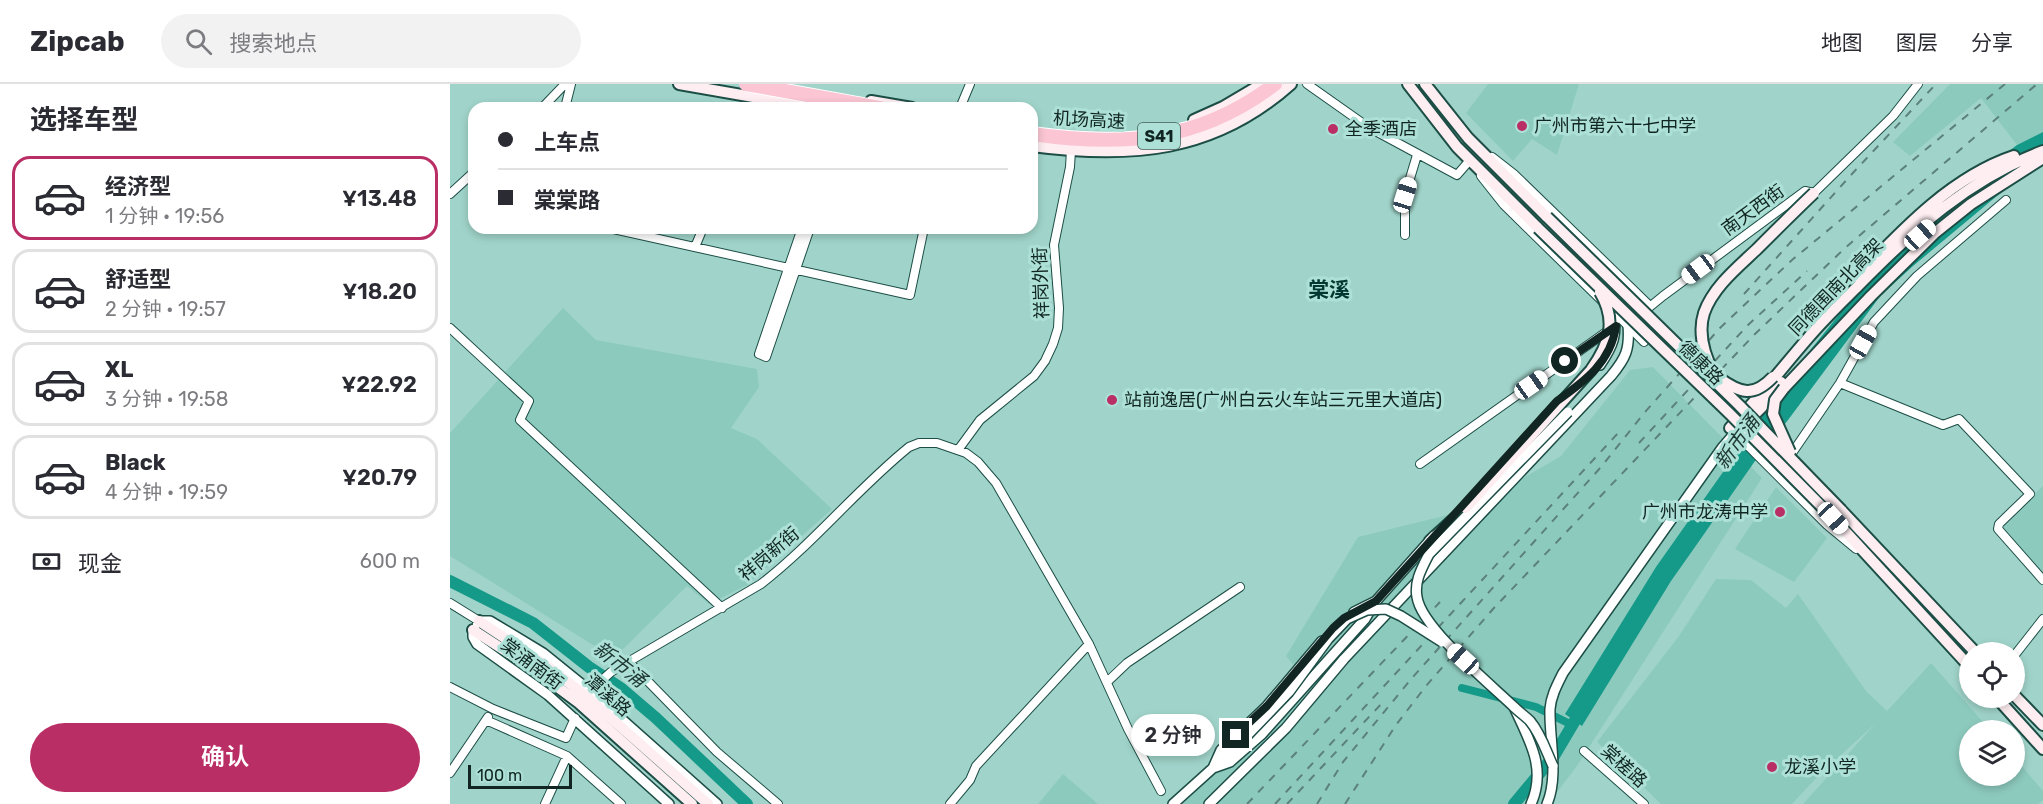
<!DOCTYPE html>
<html lang="zh">
<head>
<meta charset="utf-8">
<style>
	:root { --surface:#fff; --page:#f2f2f3; --text:#2b2b33; --muted:#7c7c81; --line:#e1e1e2; --accent:#ba2e66 }
	body { margin:0; font-family:Rubik,"Noto Sans SC",sans-serif; background:var(--page); color:var(--text); height:100vh; display:flex; flex-direction:column; font-size:22px; white-space:nowrap }
	* { box-sizing:border-box; margin:0 }
	p { font-size:20px; color:var(--muted) }
	.icon { flex:none; width:33px; height:33px; fill:none; stroke:currentColor; stroke-width:2; stroke-linecap:round; stroke-linejoin:round }
	.map { position:relative; flex:1; overflow:hidden }
	.details { display:flex; flex-direction:column; background:var(--surface); width:450px }
	.details>* { flex:none }
	.top-card { position:absolute; left:18px; top:18px; width:570px; height:132px; border-radius:18px; box-shadow:0 3px 9px #0003; display:grid; align-content:center; height:132px; padding:0 30px; background:var(--surface) }
	.buttons { position:absolute; left:1509px; top:558px; display:grid; gap:12px }
	.buttons a { display:grid; place-items:center; width:66px; height:66px; border-radius:50%; background:var(--surface); box-shadow:0 3px 9px #0003; font-size:30px }
	.scale { position:absolute; left:18px; bottom:15px; width:104px; box-sizing:border-box; padding-left:6px; border:3px solid #112622; border-top:0; font-size:16px; line-height:21px; white-space:nowrap; color:#112622; -webkit-text-stroke:4px #ade1d7; paint-order:stroke }
	.end { position:absolute; width:27px; height:27px; margin:-14px; border:8px solid #112622; background:#fff; box-shadow:0 0 0 3px #fff }
	.from { border-radius:50% }
	.bubble { position:absolute; height:42px; border-radius:21px; background:var(--surface); box-shadow:0 3px 9px #0003; font-size:20px; font-weight:600; line-height:42px; text-align:center }
	.car { position:absolute; width:18px; height:36px; margin:-18px -9px; border-radius:8px; box-shadow:0 0 4px 2px #0007; background:linear-gradient(#fff 24%,#345 0 40%,#fff 0 76%,#345 0 86%,#fff 0) }
	.top-card b { display:flex; align-items:center; gap:21px; height:57px; font-size:22px }
	.top-card b+b { border-top:2px solid var(--line) }
	.top-card i { width:15px; height:15px; background:var(--text) }
	ul { padding:0; list-style:none }
	li { display:flex; align-items:center; gap:18px; height:84px; margin:0 12px 9px; padding:0 18px; border:3px solid var(--line); border-radius:18px }
	li div { flex:1 }
	li b { display:block; font-size:22px }
	li em { font-style:normal; font-weight:600 }
	li.current { border-color:var(--accent) }
	li>.icon { width:54px; height:54px; stroke-width:1.5 }
	h2 { padding:0 30px; font-size:27px; line-height:72px }
	.pay { display:flex; align-items:center; gap:15px; height:66px; padding:0 30px; font-size:22px }
	.pay p { margin-inline-start:auto }
	.primary-button { display:flex; gap:12px; margin-top:auto; padding:12px 30px }
	.primary-button a { flex:1; height:69px; border-radius:36px; background:var(--accent); color:#fff; font-size:24px; font-weight:600; line-height:69px; text-align:center }
	header { display:flex; align-items:center; gap:36px; box-sizing:border-box; height:84px; padding:0 30px; background:var(--surface); border-bottom:2px solid var(--line) }
	header strong { font-size:28px }
	nav { display:flex; gap:33px; margin-inline-start:auto; font-size:21px }
	.search { width:420px; height:54px; background:var(--page); display:flex; align-items:center; gap:15px; box-sizing:border-box; padding:0 21px; border-radius:33px; color:var(--muted); font-size:22px }
	main { display:flex; flex:1; min-height:0 }
	.map>svg:first-child { display:block }
</style>
</head>
<body>
<header>
<strong>Zipcab</strong>
<div class="search"><svg class="icon" aria-label="search" viewBox="0 0 24 24"><circle cx="10" cy="10" r="6"/><path d="M15 15l6 6"/></svg>搜索地点</div>
<nav><a>地图</a><a>图层</a><a>分享</a></nav>
</header>
<main>
<section class="details">
<h2>选择车型</h2>
<ul>
<li class="current"><svg class="icon" aria-label="car" viewBox="0 0 24 24"><path d="M5 17H2v-5l4-1 3-4h7l3 4 3 1v5h-3M9 17h6M6 11h13"/><circle cx="7" cy="17" r="2"/><circle cx="17" cy="17" r="2"/></svg><div><b>经济型</b><p>1 分钟 · 19:56</p></div><em>¥13.48</em></li>
<li><svg class="icon" aria-label="car" viewBox="0 0 24 24"><path d="M5 17H2v-5l4-1 3-4h7l3 4 3 1v5h-3M9 17h6M6 11h13"/><circle cx="7" cy="17" r="2"/><circle cx="17" cy="17" r="2"/></svg><div><b>舒适型</b><p>2 分钟 · 19:57</p></div><em>¥18.20</em></li>
<li><svg class="icon" aria-label="car" viewBox="0 0 24 24"><path d="M5 17H2v-5l4-1 3-4h7l3 4 3 1v5h-3M9 17h6M6 11h13"/><circle cx="7" cy="17" r="2"/><circle cx="17" cy="17" r="2"/></svg><div><b>XL</b><p>3 分钟 · 19:58</p></div><em>¥22.92</em></li>
<li><svg class="icon" aria-label="car" viewBox="0 0 24 24"><path d="M5 17H2v-5l4-1 3-4h7l3 4 3 1v5h-3M9 17h6M6 11h13"/><circle cx="7" cy="17" r="2"/><circle cx="17" cy="17" r="2"/></svg><div><b>Black</b><p>4 分钟 · 19:59</p></div><em>¥20.79</em></li>
</ul>
<div class="pay"><svg class="icon" aria-label="cash" viewBox="0 0 24 24"><path d="M3 7h18v10H3z"/><circle cx="12" cy="12" r="2"/></svg>现金<p>600 m</p></div>
<div class="primary-button"><a>确认</a></div>
</section>
<div class="map">
<svg width="1593" height="720" viewBox="0 0 1593 720">
	<rect width="100%" height="100%" fill="#a0d4ca"/>
	<path fill="#8dcabe" d="M1038,0H1129L1107,71L1082,55L1063,77L1016,29Z
		M1500,0H1593V48L1567,61L1531,14L1460,72L1443,58Z
		M113,224L146,256L307,285L309,303L281,344L307,355L382,425L297,501L259,520L237,502L164,574L0,472V349Z
		M1203,283L1312,394L1127,682L1098,720H728L849,588L836,572L908,453L1018,426L1111,372L1180,286Z
		M1593,402V489L1551,443Z
		M1326,403L1377,454L1344,498L1285,465Z
		M1266,495L1301,496L1336,524L1348,510L1416,607L1437,627L1481,579L1540,646H1520V692H1564L1565,674L1593,707V716L1588,720H1353L1425,640L1369,691L1342,720H1211L1147,658L1229,552Z
		M613,690L648,720H588Z"/>
	<path fill="#159988" d="M1593,48V80L1560,101L1463,182L1431,211L1338,336L1305,377L1245,463L1221,497L1132,642L1115,630L1206,483L1290,364L1311,327L1396,222L1525,93L1567,61Z"/>
	<g fill="none" stroke-linecap="round" stroke-linejoin="round">
		<path stroke="#159988" stroke-width="8" d="M1012,604L1086,623L1122,641"/>
		<path stroke="#159988" stroke-width="12" d="M0,497L83,539L139,583L172,605L206,634L297,720
			M1064,720L1104,672L1133,623"/>
		<defs>
			<path id="minor" d="M857,0L918,43L1007,91L1020,76L1023,80
				M92,24L115,0
				M115,24L121,0
				M510,24L520,0
				M1042,73L1065,91L1200,222
				M1031,92L1054,121L1152,217
				M0,110L24,88
				M159,144L460,211L474,144
				M352,144L309,270L316,273L360,144
				M955,151V111L967,71
				M245,163L253,144
				M1163,227L1194,258
				M1180,239L1213,212L1355,107L1364,109L1443,32L1468,0
				M0,244L79,317L70,336L272,524
				M1390,299L1493,341L1509,335L1580,410L1549,440L1548,445L1593,496
				M1283,347L1377,441L1406,465
				M508,366L530,336L584,292L595,277L603,260L608,244L609,224L604,161L620,83L621,66
				M970,380L1159,246
				M1327,391L1390,299L1424,238L1467,192L1556,116
				M0,519L29,537L27,540
				M1564,572L1593,535
				M179,578L267,668L328,720
				M657,598L677,579L790,503
				M0,603L43,625L116,654L125,634
				M140,607L161,588L311,500C364,459 407,405 459,363L469,359H487L516,369L528,378L546,399L639,560L678,645L711,707
				M36,636L117,672L171,720
				M1134,667L1194,720
				M0,689L38,633
				M95,720L117,672
				M500,720L520,696L526,682L639,560"/>
			<path id="tertiary" d="M1150,281C1163,262 1168,250 1163,227
				M904,528L926,517L984,452
				M29,537H40L93,569L140,607L267,720
				M23,546V553L27,560L98,611L219,720
				M1064,623C1079,656 1097,684 1081,720
				M768,680L788,661
				M763,684L780,678L812,650L915,535L923,521
				M723,720L763,684L771,666L817,622L872,557
				M759,720L836,644L894,575L1161,292C1176,274 1180,265 1178,241
				M1097,720C1109,692 1099,654 1100,625C1101,612 1107,601 1113,589L1272,364L1285,349"/>
			<path id="secondary" d="M229,0L366,24
				M958,0L1007,63L1088,144
				M975,0L1018,54L1097,133
				M421,17L462,24
				M744,36L773,23L812,0
				M582,62C680,75 764,69 841,0
				M1407,193C1451,147 1501,93 1564,72
				M1334,304L1421,212L1486,148L1521,120L1593,74
				M1280,344C1308,315 1332,284 1358,254C1374,235 1392,218 1409,201C1464,145 1519,95 1593,67
				M1286,349L1312,323L1331,298
				M1391,426L1525,568
				M1383,434L1520,583
				M980,457L1016,424
				M29,537L97,582L136,612L258,720
				M23,546L82,584L129,619L242,720
				M1564,611L1593,641
				M1547,614L1593,665"/>
			<path id="motorway" d="M582,50C673,63 749,58 825,0"/>
		</defs>
		<use href="#minor" stroke="#1c4e46" stroke-width="10"/>
		<use href="#tertiary" stroke="#1c4e46" stroke-width="12"/>
		<use href="#secondary" stroke="#1c4e46" stroke-width="14"/>
		<use href="#motorway" stroke="#fff" stroke-width="16"/>
		<use href="#minor" stroke="#fff" stroke-width="8"/>
		<use href="#tertiary" stroke="#fff" stroke-width="9"/>
		<use href="#secondary" stroke="#feeef2" stroke-width="10"/>
		<use href="#motorway" stroke="#fbc5d3" stroke-width="14"/>
		<path stroke="#5c817a" stroke-width="2" stroke-dasharray="8 8" stroke-linecap="butt" d="M1294,210L1401,91L1486,0
			M1189,359L1298,241L1357,187
			M797,720L990,518
			M825,720L1169,348
			M837,720L934,617
			M867,720L893,678L962,594L1151,383L1195,328L1270,244L1342,176L1555,0
			M895,720L946,641L976,602L1043,525L1305,250L1395,164L1587,0"/>
		<defs>
			<path id="tertiary-bridge" d="M788,661L839,608L878,555L897,535L917,526L936,525L951,532L992,558
				M1103,682C1096,667 1091,650 1080,637C1075,632 1068,627 1063,622C1040,600 971,543 967,513C964,497 972,484 979,470L1118,328"/>
			<path id="secondary-bridge" d="M1097,133L1289,321L1391,426
				M1088,144L1280,330L1383,434
				M1265,292C1255,273 1247,251 1254,229C1263,203 1288,183 1307,165C1326,146 1345,127 1364,109
				M1269,294C1291,310 1304,313 1323,293
				M1334,304L1325,316L1323,330L1340,368
				M1016,424L1141,286C1160,259 1167,237 1150,208"/>
			<path id="motorway-bridge" d="M296,0L430,24"/>
		</defs>
		<use href="#tertiary-bridge" stroke="#1c4e46" stroke-width="12" stroke-linecap="butt"/>
		<use href="#secondary-bridge" stroke="#1c4e46" stroke-width="14" stroke-linecap="butt"/>
		<use href="#motorway-bridge" stroke="#fff" stroke-width="16" stroke-linecap="butt"/>
		<use href="#tertiary-bridge" stroke="#fff" stroke-width="9"/>
		<use href="#secondary-bridge" stroke="#feeef2" stroke-width="10"/>
		<use href="#motorway-bridge" stroke="#fbc5d3" stroke-width="14"/>
	</g>
	<g fill="none" stroke-linecap="round" stroke-linejoin="round">
		<path stroke="#112622" stroke-width="8" d="M786,651L817,622L883,544L894,534L926,517L1107,317C1135,297 1161,278 1166,242L1115,277"/>
	</g>
	<g fill="#ba2e66" stroke="#ade1d7" stroke-width="2">
		<circle cx="1072" cy="42" r="6"/>
		<circle cx="883" cy="45" r="6"/>
		<circle cx="662" cy="316" r="6"/>
		<circle cx="1330" cy="428" r="6"/>
		<circle cx="1322" cy="683" r="6"/>
	</g>
	<g text-anchor="middle" dominant-baseline="central" stroke-width="6" stroke-linejoin="round" paint-order="stroke">
		<rect fill="#ade1d7" stroke="#405e58" stroke-width="1.5" x="688" y="39" width="42" height="26" rx="4.5"/>
		<g font-size="16" font-weight="bold" fill="#112622">
			<text x="709" y="52">S41</text>
		</g>
		<g font-size="18" fill="#112622" stroke="#ade1d7">
			<text transform="translate(639 36) rotate(3)">机场高速</text>
			<text transform="translate(1303 126) rotate(-36)">南天西街</text>
			<text transform="translate(591 199) rotate(-92)">祥岗外街</text>
			<text transform="translate(1386 203) rotate(-46)">同德围南北高架</text>
			<text transform="translate(1251 279) rotate(44)">德康路</text>
			<text transform="translate(319 470) rotate(-40)">祥岗新街</text>
			<text transform="translate(82 580) rotate(37)">棠涌南街</text>
			<text transform="translate(158 611) rotate(41)">潭溪路</text>
			<text transform="translate(1174 682) rotate(42)">棠槎路</text>
		</g>
		<g font-size="18" fill="#112622" stroke="#ade1d7" text-anchor="start">
			<text x="1084" y="42">广州市第六十七中学</text>
			<text x="895" y="45">全季酒店</text>
			<text x="674" y="316">站前逸居(广州白云火车站三元里大道店)</text>
			<text x="1318" y="428" text-anchor="end">广州市龙涛中学</text>
			<text x="1334" y="683">龙溪小学</text>
		</g>
		<g font-size="20" font-style="italic" fill="#1e3733" stroke="#ade1d7">
			<text transform="translate(1287 358) rotate(-54)">新市涌</text>
			<text transform="translate(170 580) rotate(38)">新市涌</text>
		</g>
		<g font-size="21" font-weight="bold" fill="#003831" stroke="#ade1d7">
			<text x="879" y="205">棠溪</text>
		</g>
	</g>
</svg>
<div class="buttons">
<a><svg class="icon" aria-label="locate" viewBox="0 0 24 24"><circle cx="12" cy="12" r="6"/><path d="M12 2v4M12 18v4M2 12h4M18 12h4"/></svg></a>
<a><svg class="icon" aria-label="layers" viewBox="0 0 24 24"><path d="M12 4l9 5-9 5-9-5zM3 14l9 5 9-5"/></svg></a>
</div>
<div class="scale">100 m</div>
<i class="end from" style="left:1115px;top:277px"></i>
<i class="end" style="left:786px;top:651px"></i>
<div class="bubble" style="left:681px;top:630px;width:84px">2 分钟</div>
<i class="car" style="left:955px;top:111px;rotate:17deg"></i>
<i class="car" style="left:1470px;top:151px;rotate:48deg"></i>
<i class="car" style="left:1248px;top:185px;rotate:233deg"></i>
<i class="car" style="left:1413px;top:258px;rotate:29deg"></i>
<i class="car" style="left:1081px;top:301px;rotate:55deg"></i>
<i class="car" style="left:1383px;top:434px;rotate:137deg"></i>
<i class="car" style="left:1013px;top:575px;rotate:312deg"></i>
<div class="top-card">
<b><i class="from"></i>上车点</b>
<b><i></i>棠棠路</b>
</div>
</div>
</main>
</body>
</html>
